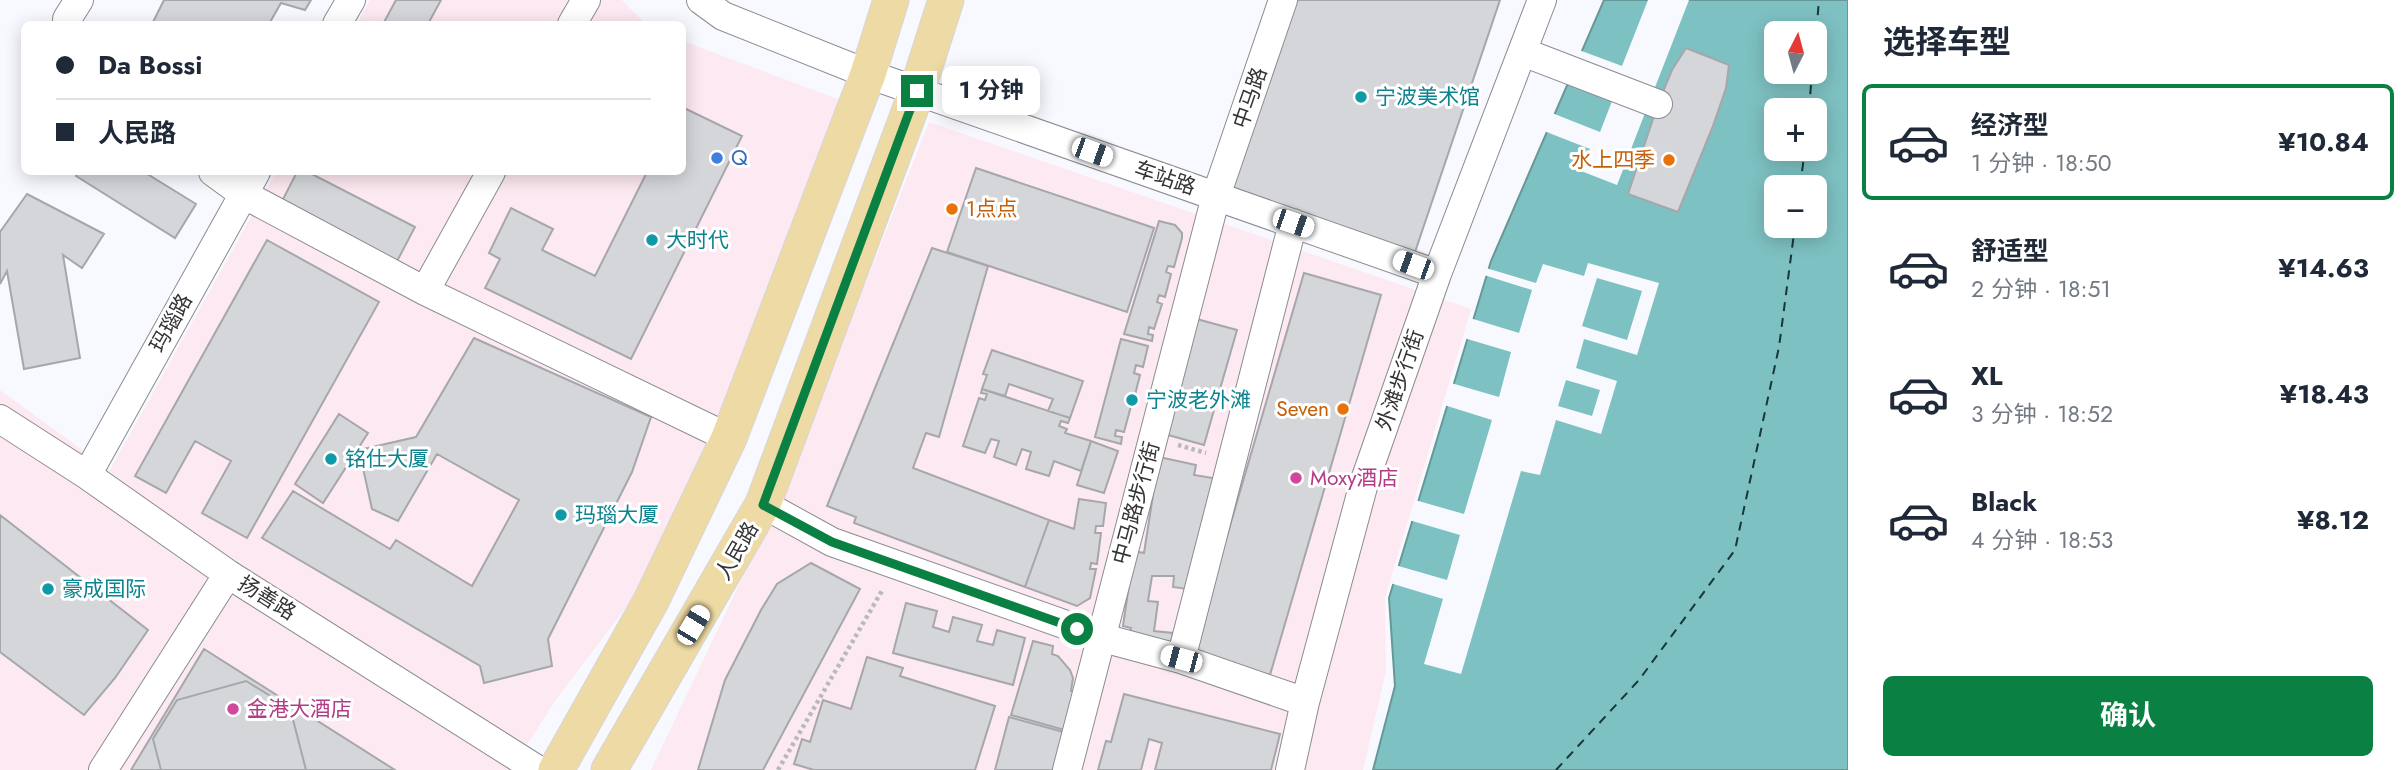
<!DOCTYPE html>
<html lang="zh">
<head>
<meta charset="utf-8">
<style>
	:root { --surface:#fff; --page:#f2f2f3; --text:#1f2937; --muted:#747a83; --line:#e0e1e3; --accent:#0b8043 }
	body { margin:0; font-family:Jost,"Noto Sans SC",sans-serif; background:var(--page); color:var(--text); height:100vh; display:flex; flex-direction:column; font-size:26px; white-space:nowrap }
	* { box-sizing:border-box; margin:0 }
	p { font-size:23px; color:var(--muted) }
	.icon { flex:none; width:38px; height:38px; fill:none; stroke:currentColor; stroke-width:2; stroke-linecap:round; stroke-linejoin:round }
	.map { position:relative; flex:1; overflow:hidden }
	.side { display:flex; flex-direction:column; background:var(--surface); width:560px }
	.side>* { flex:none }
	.top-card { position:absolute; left:21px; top:21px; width:665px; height:154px; border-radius:10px; box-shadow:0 4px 18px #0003; display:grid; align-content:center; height:154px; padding:0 35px; background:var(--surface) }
	.needle { width:46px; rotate:6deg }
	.buttons { position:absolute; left:1764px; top:21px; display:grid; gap:14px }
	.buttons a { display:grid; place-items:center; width:63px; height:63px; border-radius:10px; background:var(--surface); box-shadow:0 4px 18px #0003; font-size:35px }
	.end { position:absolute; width:32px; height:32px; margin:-16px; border:9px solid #0b8043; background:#fff; box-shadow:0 0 0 4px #fff }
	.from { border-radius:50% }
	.bubble { position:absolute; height:49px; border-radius:10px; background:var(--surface); box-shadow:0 4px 18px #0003; font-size:23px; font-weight:700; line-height:49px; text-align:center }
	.car { position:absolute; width:21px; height:42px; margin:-21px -10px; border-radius:9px; box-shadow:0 0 5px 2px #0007; background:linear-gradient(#fff 24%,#345 0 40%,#fff 0 76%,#345 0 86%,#fff 0) }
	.top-card b { display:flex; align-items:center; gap:24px; height:66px; font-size:26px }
	.top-card b+b { border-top:2px solid var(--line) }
	.top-card i { width:18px; height:18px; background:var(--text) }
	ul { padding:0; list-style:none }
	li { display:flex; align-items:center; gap:21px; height:116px; margin:0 14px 10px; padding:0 21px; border:4px solid transparent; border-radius:10px }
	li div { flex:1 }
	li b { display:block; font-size:26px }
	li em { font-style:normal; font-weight:700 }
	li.on { border-color:var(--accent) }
	li>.icon { width:63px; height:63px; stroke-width:1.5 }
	h2 { padding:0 35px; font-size:32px; line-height:84px }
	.primary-button { display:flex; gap:14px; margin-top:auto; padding:14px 35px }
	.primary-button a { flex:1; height:80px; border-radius:10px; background:var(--accent); color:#fff; font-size:28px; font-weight:700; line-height:80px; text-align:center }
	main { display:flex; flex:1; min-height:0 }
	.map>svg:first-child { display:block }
</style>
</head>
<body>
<main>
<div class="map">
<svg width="1848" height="770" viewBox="0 0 1848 770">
	<rect width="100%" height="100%" fill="#f8f9fe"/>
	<path fill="#fde9f1" d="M370,0H622L646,24H357Z
		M683,41L845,102L728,415L655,569L555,701L511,770H0V390L110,470L276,172H682Z
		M929,122L1471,309L1385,598L1386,671L1363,770H651L784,490Z"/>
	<path fill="#7ec1c2" stroke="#689798" stroke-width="2" fill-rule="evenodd" d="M1604,0H1848V770H1373L1395,686L1389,598L1491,261ZM1776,33H1815V72H1776ZM1776,110H1815V149H1776ZM1776,187H1815V226H1776Z"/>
	<path fill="#f8f9fe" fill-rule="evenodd" d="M1648,0H1689L1617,185L1581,171L1590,149L1544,131L1552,113L1600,132L1614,96L1567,78L1579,50L1622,66Z
		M1588,263L1659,283L1637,355L1584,339L1576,368L1617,381L1601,434L1556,420L1540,475L1521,471L1461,674L1424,664L1443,599L1390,583L1395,565L1447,580L1460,535L1409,520L1415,500L1464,514L1492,420L1444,405L1451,383L1499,397L1511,352L1464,338L1470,318L1519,333L1532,290L1484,275L1486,268L1536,283L1543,264L1584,276ZM1597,278L1642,291L1627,340L1582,326ZM1566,380L1600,390L1592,416L1558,406Z"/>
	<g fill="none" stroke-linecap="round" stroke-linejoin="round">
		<path stroke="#163839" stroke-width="2" stroke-dasharray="9 7" stroke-linecap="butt" d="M1815,47L1819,0
			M1809,110L1812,72
			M1800,187L1805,149
			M1556,770L1639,680L1735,550L1779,347L1795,226"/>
	</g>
	<path fill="#d5d6da" stroke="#a5a7ab" stroke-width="2" d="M164,0H311L305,10L281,3L269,24H152Z
		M396,0H441L428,24H383Z
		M1287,0H1500L1413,258L1221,193Z
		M1686,48L1729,65L1726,88L1713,126L1678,212L1628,194L1658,104L1672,70Z
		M682,107L742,136L631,359L485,288L500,259L489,253L511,208L553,229L542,250L595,276L647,172H682Z
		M976,168L1154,228L1127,312L947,252Z
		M78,172H144L196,204L175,238L76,176Z
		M297,172H308L415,227L395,265L280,205Z
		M27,194L104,234L82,268L63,255L80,358L24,369L7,271L0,284V232Z
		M1159,221L1175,225L1182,233V238L1174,267L1168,266L1166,272L1171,274L1165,297L1159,295L1157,302L1162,304L1154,329L1149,327L1148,334L1153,335L1152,341L1124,334Z
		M267,240L379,302L247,538L202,513L231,461L195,441L166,493L135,476Z
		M932,248L988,266L939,437L926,433L913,468L1049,520L1025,587L854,523L856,517L827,506Z
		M1304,273L1381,295L1270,675L1193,652Z
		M1193,318L1237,330L1216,403L1172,391Z
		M474,338L651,417L632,472L548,639L552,666L484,683L480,666L262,538L293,491L390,549L396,540L472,586L519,500L437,454L398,521L372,509L359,450L416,437Z
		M1121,339L1148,346L1143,367L1136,365L1134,373L1140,375L1134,399L1128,398L1126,404L1131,406L1124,432L1116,430L1115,436L1122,437L1121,444L1095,437Z
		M992,350L1083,381L1070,418L1048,411L1053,399L1009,384L1005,396L982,389L987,375L983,374Z
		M982,389L1070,418L1068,423L1061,421L1059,426L1067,429L1065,433L1091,441L1081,471L1054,461L1049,476L1026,469L1031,452L1022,449L1016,465L994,457L999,441L991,439L985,453L963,446L979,398L985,400L987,394L981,393Z
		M1171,398L1214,410L1204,445L1161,433Z
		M339,414L368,433L323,503L295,484Z
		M1091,441L1118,451L1104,493L1077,485Z
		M1159,457L1196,465L1194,475L1219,479L1187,589L1173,587L1174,576H1152L1148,601L1158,602L1154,631L1173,633L1171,642L1129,636L1131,628L1123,626L1134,551L1144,553Z
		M1079,499L1106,503L1103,526H1096L1095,533H1101L1097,564L1091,563L1090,569H1096L1090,598L1077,606L1025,587L1049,520L1074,529Z
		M0,515L148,630L115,678L84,715L0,652Z
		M811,563L860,589L763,770H698L725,680L761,610L777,584Z
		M906,603L937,611L933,627L949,632L953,617L982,625L977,641L993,645L997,630L1025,638L1013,685L893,653Z
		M1033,641L1053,646L1052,654L1058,656L1070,670L1073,678L1071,691L1077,692L1068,731L1011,715Z
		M204,649L395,770H131Z
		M867,657L903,668L900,676L995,706L975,770H814L794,764L802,739L810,742L823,700L851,709Z
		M246,681L290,708L306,770H161L153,739L177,700Z
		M1124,694L1280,734L1271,770H1155L1162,743L1149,739L1141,770H1098L1106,741L1111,742Z
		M1009,717L1067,733L1056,770H995Z"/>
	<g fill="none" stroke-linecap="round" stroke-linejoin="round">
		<defs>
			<path id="minor" d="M701,0L723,16L868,74L1437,274
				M67,24V19L79,0
				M337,24L351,0
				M572,24L586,0
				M1523,52L1658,104
				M213,172L243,194L425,291L729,438
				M425,291L491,172
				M0,419L87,475L228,574L538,770
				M87,475L256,172
				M763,504L832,542L1103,638L1181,659L1305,702
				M1181,659L1293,223
				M103,770L228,574
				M1067,770L1216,196L1283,0
				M1290,770L1305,702L1364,483L1437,274L1542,0"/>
			<path id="major" d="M556,770L651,601L729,438L868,74L891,0
				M609,770L763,504L917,91L946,0"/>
		</defs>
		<use href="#minor" stroke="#8b8c91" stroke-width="30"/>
		<use href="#major" stroke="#d6d6d7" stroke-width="37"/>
		<path stroke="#b8b9bd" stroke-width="4.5" stroke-dasharray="3.5 3.5" stroke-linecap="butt" d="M1178,445L1206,453
			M778,770L883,589"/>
		<use href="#minor" stroke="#fff" stroke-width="28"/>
		<use href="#major" stroke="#eedaa4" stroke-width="35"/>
	</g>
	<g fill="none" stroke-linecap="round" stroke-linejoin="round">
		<path stroke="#0b8043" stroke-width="9" d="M917,91L763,505L832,542L1077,629"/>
	</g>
	<g fill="#0f9aa8" stroke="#fff" stroke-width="2.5">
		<circle cx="1361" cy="97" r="7"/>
		<circle cx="652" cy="240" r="7"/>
		<circle cx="1132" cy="400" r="7"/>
		<circle cx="331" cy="459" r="7"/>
		<circle cx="561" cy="515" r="7"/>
		<circle cx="48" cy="589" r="7"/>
	</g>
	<circle fill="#3f7fe0" stroke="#fff" stroke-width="2.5" cx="717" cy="158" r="7"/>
	<g fill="#e8710a" stroke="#fff" stroke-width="2.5">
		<circle cx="1669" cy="160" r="7"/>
		<circle cx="952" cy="209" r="7"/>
		<circle cx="1343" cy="409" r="7"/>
	</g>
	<g fill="#d1479c" stroke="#fff" stroke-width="2.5">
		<circle cx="1296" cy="478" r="7"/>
		<circle cx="233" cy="709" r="7"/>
	</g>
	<g text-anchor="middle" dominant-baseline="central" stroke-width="6" stroke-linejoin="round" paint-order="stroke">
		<g font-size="21" fill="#0d838f" stroke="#fff" text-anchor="start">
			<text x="1375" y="97">宁波美术馆</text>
			<text x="666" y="240">大时代</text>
			<text x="1146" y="400">宁波老外滩</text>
			<text x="345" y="459">铭仕大厦</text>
			<text x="575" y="515">玛瑙大厦</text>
			<text x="62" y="589">豪成国际</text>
		</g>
		<g font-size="21" fill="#343436" stroke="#fff">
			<text transform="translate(1250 98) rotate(-71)">中马路</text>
			<text transform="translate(1165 178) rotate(19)">车站路</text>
			<text transform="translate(171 323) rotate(-61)">玛瑙路</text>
			<text transform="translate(1400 380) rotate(-71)">外滩步行街</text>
			<text transform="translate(1136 503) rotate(-75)">中马路步行街</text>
			<text transform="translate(737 551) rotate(-60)">人民路</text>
			<text transform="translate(267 598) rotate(32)">扬善路</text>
		</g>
		<g font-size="21" fill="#366cbe" stroke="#fff" text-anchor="start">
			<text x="731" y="158">Q</text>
		</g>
		<g font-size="21" fill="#c56008" stroke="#fff" text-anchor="end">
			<text x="1655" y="160">水上四季</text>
			<text x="966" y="209" text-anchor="start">1点点</text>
			<text x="1329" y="409">Seven</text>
		</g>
		<g font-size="21" fill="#b23c85" stroke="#fff" text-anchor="start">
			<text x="1310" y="478">Moxy酒店</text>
			<text x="247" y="709">金港大酒店</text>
		</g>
	</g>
</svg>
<div class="buttons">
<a><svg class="needle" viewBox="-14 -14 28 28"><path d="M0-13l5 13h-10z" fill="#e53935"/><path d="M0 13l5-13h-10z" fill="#747a83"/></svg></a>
<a>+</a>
<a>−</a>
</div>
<i class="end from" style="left:1077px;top:629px"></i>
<i class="end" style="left:917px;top:91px"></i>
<div class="bubble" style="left:942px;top:66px;width:98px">1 分钟</div>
<i class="car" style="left:1092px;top:152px;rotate:110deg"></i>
<i class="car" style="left:1293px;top:223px;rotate:109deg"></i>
<i class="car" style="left:1413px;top:265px;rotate:290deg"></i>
<i class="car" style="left:693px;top:625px;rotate:31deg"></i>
<i class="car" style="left:1181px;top:659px;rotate:285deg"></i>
<div class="top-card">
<b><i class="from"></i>Da Bossi</b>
<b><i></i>人民路</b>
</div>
</div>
<section class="side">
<h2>选择车型</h2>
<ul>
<li class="on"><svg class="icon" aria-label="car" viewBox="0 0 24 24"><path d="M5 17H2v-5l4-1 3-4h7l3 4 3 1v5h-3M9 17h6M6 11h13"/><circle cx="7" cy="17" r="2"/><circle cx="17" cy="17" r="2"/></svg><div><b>经济型</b><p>1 分钟 · 18:50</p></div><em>¥10.84</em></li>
<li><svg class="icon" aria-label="car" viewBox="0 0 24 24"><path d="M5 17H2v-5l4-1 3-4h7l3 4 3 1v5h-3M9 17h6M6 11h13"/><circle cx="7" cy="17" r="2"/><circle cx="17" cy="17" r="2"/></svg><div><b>舒适型</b><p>2 分钟 · 18:51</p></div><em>¥14.63</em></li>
<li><svg class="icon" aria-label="car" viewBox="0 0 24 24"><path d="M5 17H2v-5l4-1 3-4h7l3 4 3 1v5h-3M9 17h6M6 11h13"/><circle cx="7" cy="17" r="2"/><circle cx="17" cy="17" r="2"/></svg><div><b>XL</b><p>3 分钟 · 18:52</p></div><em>¥18.43</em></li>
<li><svg class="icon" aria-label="car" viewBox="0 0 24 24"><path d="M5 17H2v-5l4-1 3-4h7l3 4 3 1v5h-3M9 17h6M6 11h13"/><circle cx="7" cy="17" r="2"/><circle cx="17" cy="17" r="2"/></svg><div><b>Black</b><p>4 分钟 · 18:53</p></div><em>¥8.12</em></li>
</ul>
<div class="primary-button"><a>确认</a></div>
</section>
</main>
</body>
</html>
